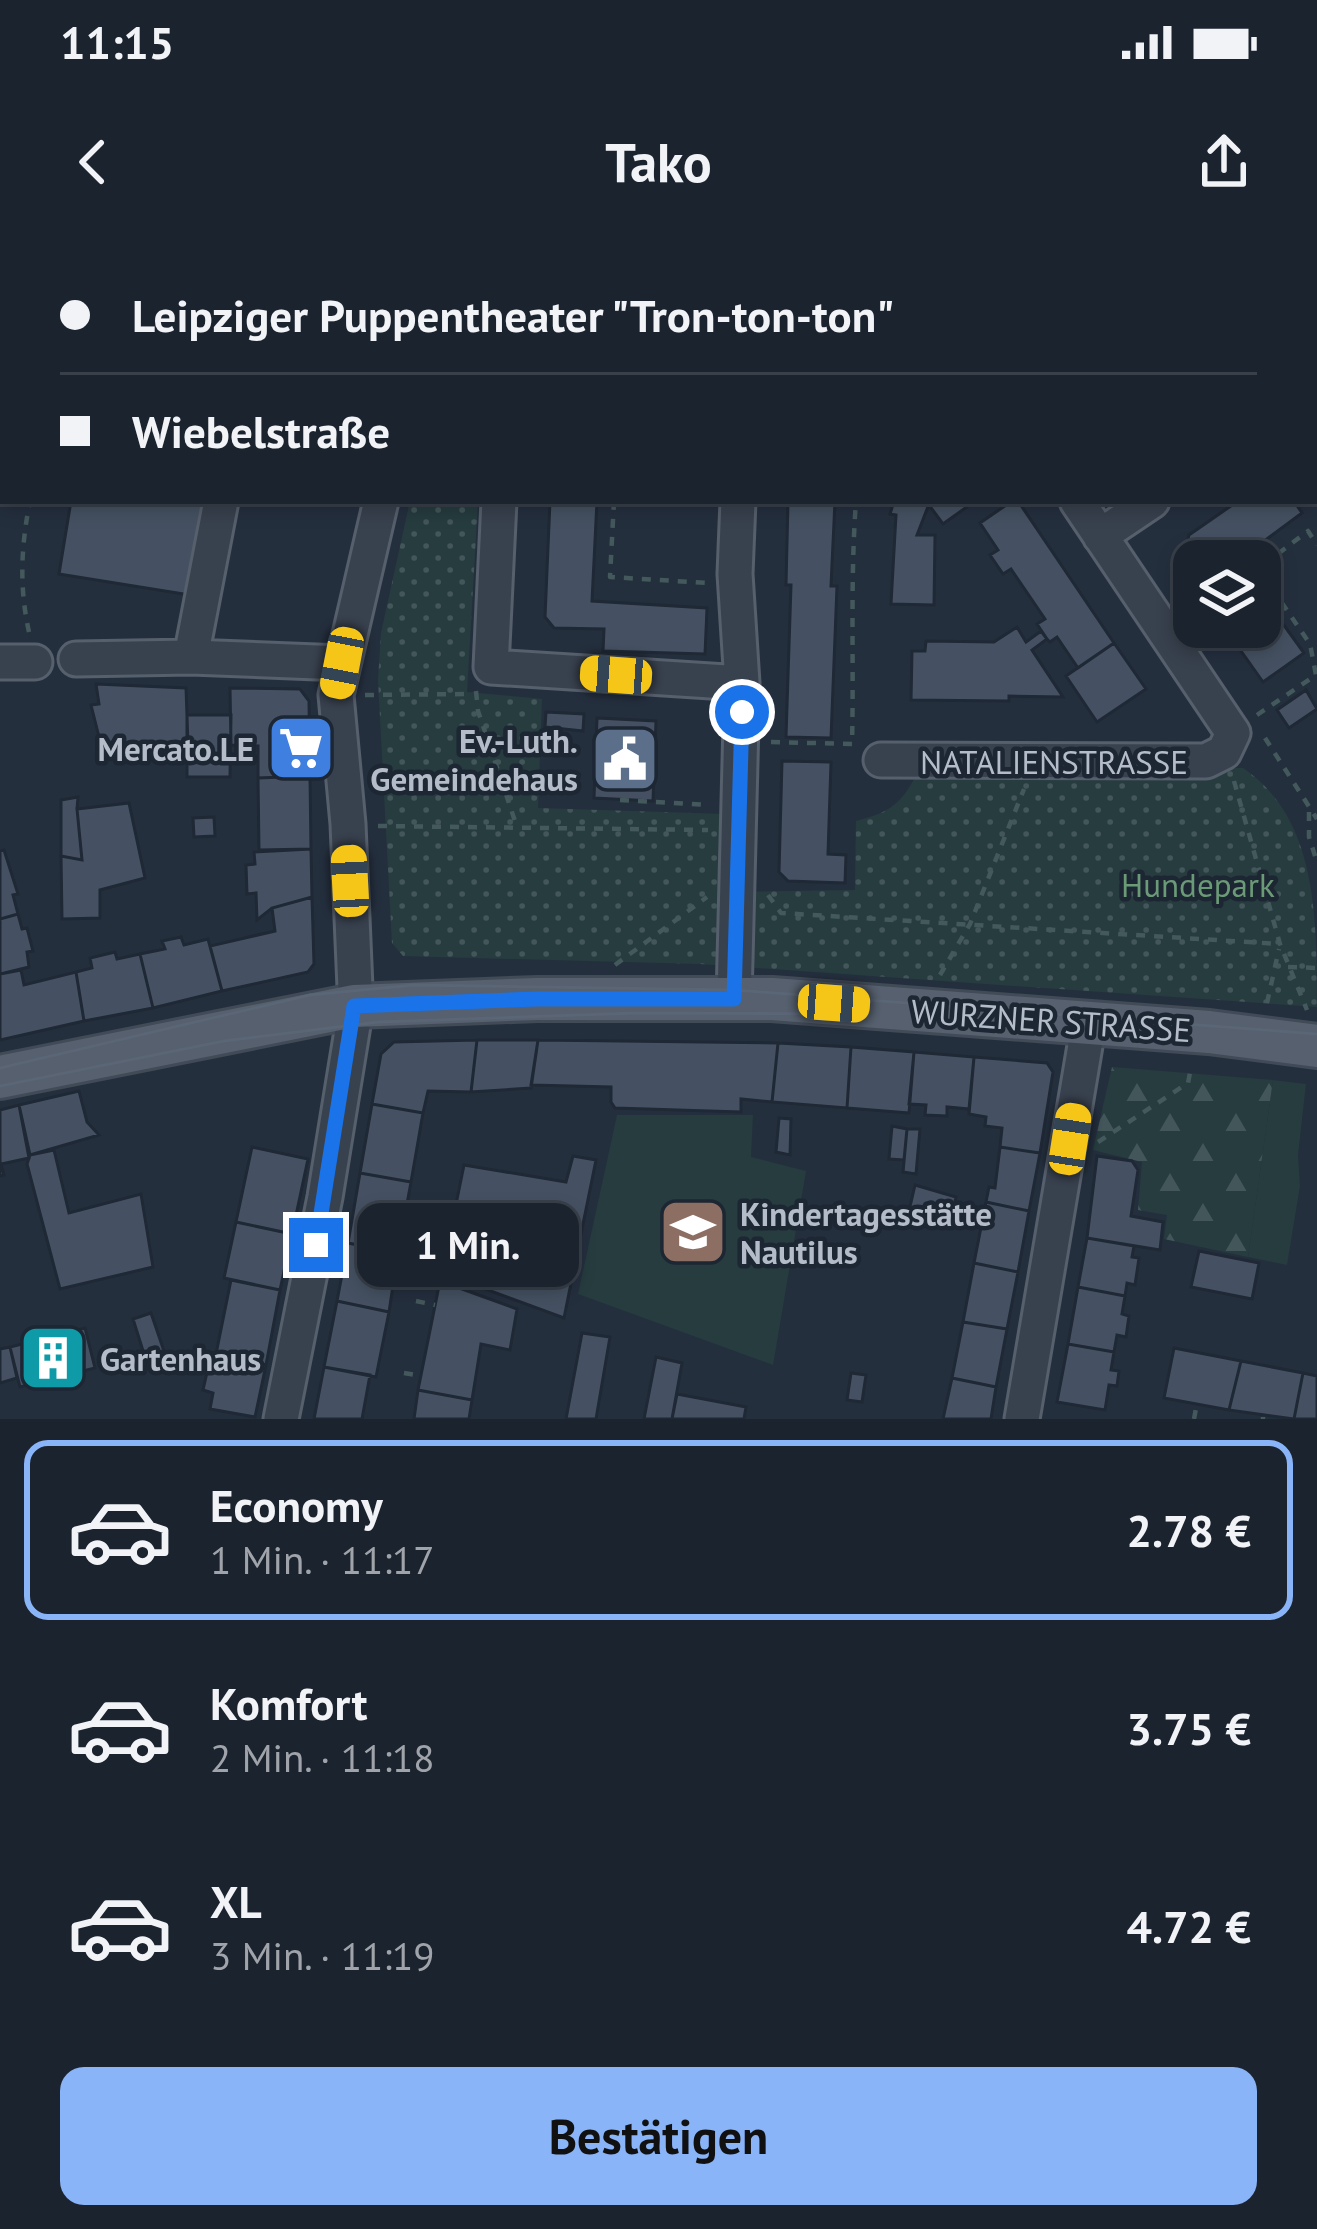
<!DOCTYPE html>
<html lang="de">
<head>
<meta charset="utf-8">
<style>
	:root { --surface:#1b232e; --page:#282f3a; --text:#f1f3f6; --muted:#a0a4aa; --line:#39404a; --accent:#8ab4f8 }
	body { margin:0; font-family:"PT Sans",sans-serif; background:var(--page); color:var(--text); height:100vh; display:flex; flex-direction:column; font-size:45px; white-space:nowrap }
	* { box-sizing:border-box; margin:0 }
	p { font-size:39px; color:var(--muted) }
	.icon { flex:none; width:66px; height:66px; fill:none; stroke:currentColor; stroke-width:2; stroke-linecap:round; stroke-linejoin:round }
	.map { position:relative; height:1179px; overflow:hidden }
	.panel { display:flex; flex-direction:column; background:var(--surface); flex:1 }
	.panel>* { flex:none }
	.guide { position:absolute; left:0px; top:0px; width:1317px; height:264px; box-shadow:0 6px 18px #0003,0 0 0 3px var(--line); display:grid; align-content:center; height:264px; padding:0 60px; background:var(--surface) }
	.buttons { position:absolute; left:1173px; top:300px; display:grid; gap:24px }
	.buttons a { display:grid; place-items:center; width:108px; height:108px; border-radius:24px; background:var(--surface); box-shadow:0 6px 18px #0003,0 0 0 3px var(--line); font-size:60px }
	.end { position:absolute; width:54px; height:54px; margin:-27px; border:15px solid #1a73e8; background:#fff; box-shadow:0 0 0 6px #fff }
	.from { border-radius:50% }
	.bubble { position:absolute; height:84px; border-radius:24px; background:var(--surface); box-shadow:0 6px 18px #0003,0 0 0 3px var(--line); font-size:39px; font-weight:600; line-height:84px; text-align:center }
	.car { position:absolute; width:36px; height:72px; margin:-36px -18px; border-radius:15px; box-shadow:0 0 9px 3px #0007; background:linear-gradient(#f5c518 24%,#345 0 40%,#f5c518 0 76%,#345 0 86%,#f5c518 0) }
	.guide b { display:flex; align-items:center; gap:42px; height:114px; font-size:45px }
	.guide b+b { border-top:3px solid var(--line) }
	.guide i { width:30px; height:30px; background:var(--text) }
	ul { padding:21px 0 0; list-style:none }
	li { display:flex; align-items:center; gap:36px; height:180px; margin:0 24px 18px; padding:0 36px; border:6px solid transparent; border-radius:24px }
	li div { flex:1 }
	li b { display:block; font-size:45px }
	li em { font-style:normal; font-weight:600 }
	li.selected { border-color:var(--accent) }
	li>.icon { width:108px; height:108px; stroke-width:1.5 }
	.button { display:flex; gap:24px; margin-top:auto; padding:24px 60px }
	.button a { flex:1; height:138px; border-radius:24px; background:var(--accent); color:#111; font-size:48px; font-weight:600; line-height:138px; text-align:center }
	.status { display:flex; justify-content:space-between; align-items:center; height:84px; padding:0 60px; background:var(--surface); direction:ltr }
	.status svg { height:33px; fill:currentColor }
	header { display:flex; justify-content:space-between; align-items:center; height:156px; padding:0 60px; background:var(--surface); font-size:54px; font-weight:600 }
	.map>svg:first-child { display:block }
</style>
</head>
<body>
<div class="status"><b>11:15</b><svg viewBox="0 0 49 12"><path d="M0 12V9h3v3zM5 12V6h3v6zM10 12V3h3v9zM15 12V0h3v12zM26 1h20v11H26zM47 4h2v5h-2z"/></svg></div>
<header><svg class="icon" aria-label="back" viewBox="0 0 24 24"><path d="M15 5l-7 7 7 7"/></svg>Tako<svg class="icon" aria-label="share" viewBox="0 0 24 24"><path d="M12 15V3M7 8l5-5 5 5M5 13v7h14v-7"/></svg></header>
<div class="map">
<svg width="1317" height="1179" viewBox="0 0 1317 1179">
	<defs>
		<pattern id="forest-firs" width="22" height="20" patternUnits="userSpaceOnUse" patternTransform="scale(3)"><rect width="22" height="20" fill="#263c3f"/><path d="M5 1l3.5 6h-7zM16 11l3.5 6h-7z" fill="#435659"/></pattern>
		<pattern id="park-dots" width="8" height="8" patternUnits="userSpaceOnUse" patternTransform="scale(3)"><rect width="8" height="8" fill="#263c3f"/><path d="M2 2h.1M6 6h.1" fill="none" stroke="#435659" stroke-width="1.8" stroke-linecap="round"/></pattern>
	</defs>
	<rect width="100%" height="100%" fill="#242f3e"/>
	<path fill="#263c3f" d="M1273,840L1306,844L1298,915L1300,946L1287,1025L1248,1017Z
		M617,875H753L751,917L806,931L773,1125L578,1054Z"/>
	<path fill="url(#forest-firs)" d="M1112,827L1273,840L1248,1017L1164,999L1167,975L1138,970L1142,922L1093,910Z"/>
	<path fill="url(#park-dots)" d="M410,261H478L467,452L542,459L538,568L724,574V652L855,650L856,581C892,572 902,563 919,530L1243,528C1317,578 1317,677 1317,767L700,724L403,716L392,703L378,440L381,393Z"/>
	<path fill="#455162" stroke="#1f2835" stroke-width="3" d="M979,0H1126L974,3Z
		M71,261H211L196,356L59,334Z
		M550,261H597L592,361L707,368L705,414L603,411L604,389L554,388L545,377Z
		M788,261H835L831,346H837L831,498L786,497L791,345H786Z
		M926,261H975L943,284Z
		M926,261L929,264L917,295H935L934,365L891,364L896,275L890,274L894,261Z
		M1012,261H1018L1114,403L1078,428L1057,397L1050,402L1047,399L1037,384L1045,379L1011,329L1003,334L990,315L998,310L980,283Z
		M1238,261H1294L1302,273L1237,321H1199L1187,304L1189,295Z
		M1260,352L1304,413L1263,442L1224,387H1260Z
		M1017,387L1026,402L1041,391L1047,399L1032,410L1063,457L1009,456V461L911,460L912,411H925L926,401L994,402Z
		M1114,403L1146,449L1097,482L1066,436Z
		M96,444L186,448L188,505L154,506V513H129L127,503L101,505L91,465L99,464Z
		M230,448L300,449L309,461L310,536L258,538V506L231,505Z
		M1306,450L1317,469L1289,488L1277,470Z
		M546,472L584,474L583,491L545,487Z
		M187,475H231L230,537H187Z
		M597,478L656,481L653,561L594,558Z
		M782,521L831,522L828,614L846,615L845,643L788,641L779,632Z
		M310,536L311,609L259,610L258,538Z
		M78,557L77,569L82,620L61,616V560Z
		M129,563L145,638L100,650V678L62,679L61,616L82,620L77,569Z
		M214,577L215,596L194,597L193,578Z
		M311,609L312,657L272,668L257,680L256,653L247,654L246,625L255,624L254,612Z
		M4,610L18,654L13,655L18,674L0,679V611Z
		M312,657L314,724L308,732L222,751L210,706L275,691L272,668Z
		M18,674L22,689L27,688L33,711L27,712L29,727L0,734V679Z
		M181,697L184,705L208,699L222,751L153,768L140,714L165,709L162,701Z
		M115,712L117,719L140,714L153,768L84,781L76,732L92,728L90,718Z
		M21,730L24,745L76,732L84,781L0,800V734Z
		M477,800L471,852L428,851L423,873L372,864L381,814L394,802Z
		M477,800H538L531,848L471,852Z
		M538,800L778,803L772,862L741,859V872L615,868L611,862V847L531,845Z
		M778,803L851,807L847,868L772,862Z
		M851,807L914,812L909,873L847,868Z
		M914,812L974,817L969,869L947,867V876L925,875L926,865L909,864Z
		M974,817L1047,823L1053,832L1040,913L1000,907L1002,888L985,886L986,877L969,874Z
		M79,851L87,882L99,895L30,915L19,865Z
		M372,864L423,873L411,942L360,933Z
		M19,865L29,918L1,924L4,935L0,936V870Z
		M779,878L791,879L790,915L776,912Z
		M892,886L907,889L904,920L889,919Z
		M907,889H920L916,934L903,932Z
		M252,907L308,919L292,994L236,982Z
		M1000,907L1040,913L1029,971L986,962L989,947L995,948Z
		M54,910L69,973L141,954L153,1027L60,1049L27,924L30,915Z
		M573,916L596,920L564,1078L442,1033L464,925L566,942Z
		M1097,916L1132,921L1138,930L1131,976L1163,982L1160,1010L1087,998Z
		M360,933L411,942L398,1013L348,1003Z
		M915,945L956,957L950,981L909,971Z
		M986,962L1029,971L1018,1032L974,1023Z
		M236,982L292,994L280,1050L224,1038Z
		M1087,998L1134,1006L1132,1017L1139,1018L1135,1045L1127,1043L1125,1056L1078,1047Z
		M348,1003L398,1013L389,1072L337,1061Z
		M1199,1011L1259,1023L1252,1059L1191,1047Z
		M974,1023L1018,1032L1007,1089L963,1082Z
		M231,1040L280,1050L266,1125L216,1114Z
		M440,1041L517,1069L510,1110L481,1104L472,1160L418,1150Z
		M1078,1047L1125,1056L1122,1074L1129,1076L1126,1097L1117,1095L1114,1112L1068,1104Z
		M337,1061L389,1072L376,1137L324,1127Z
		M151,1073L166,1117L144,1114L133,1079Z
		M963,1082L1007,1089L996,1147L952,1138Z
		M85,1088L95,1128L20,1147L10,1107Z
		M582,1093L610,1097L596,1179H566Z
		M1068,1104L1114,1112L1111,1130L1119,1131L1117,1146L1109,1145L1105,1170L1057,1162Z
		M10,1107L17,1138L0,1143V1109Z
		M1174,1108L1241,1121L1229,1170L1164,1158Z
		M221,1115L266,1125L255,1177L210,1169L213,1153L203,1150L208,1128L218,1130Z
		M656,1117L682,1123L672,1179H644Z
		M1241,1121L1303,1133L1294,1179L1229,1170Z
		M324,1127L370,1135L362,1179H314Z
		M851,1133L866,1135L862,1162L847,1160Z
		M1303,1133L1317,1136V1179H1294Z
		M952,1138L996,1147L991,1179H943Z
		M418,1150L472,1160L469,1179H414Z
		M677,1154L746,1167L744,1179H672Z"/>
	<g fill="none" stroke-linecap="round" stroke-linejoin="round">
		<defs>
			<path id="minor" d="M900,0L902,3
				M444,3V0
				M515,3L517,0
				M955,3L960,0
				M1314,152L1317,150
				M499,261L491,427L742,443
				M1100,296L1152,261
				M191,417L221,261
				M76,419L191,417L342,423
				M0,422H35
				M881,520L1206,521L1224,512L1233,493L1077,261
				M734,759L742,443L735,334L738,261
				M281,1179L325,957L353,785L355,748L348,584L336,455L381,261
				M1022,1179L1089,782"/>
			<path id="major" d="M0,837L354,766L537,759H772L1209,792L1317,806"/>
		</defs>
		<use href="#minor" stroke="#565f6c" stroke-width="39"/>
		<use href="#major" stroke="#414a57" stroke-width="48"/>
		<path stroke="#44595c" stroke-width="4.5" stroke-dasharray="9 9" stroke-linecap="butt" d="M54,0L55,3
			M123,0L124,3
			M777,0L779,3
			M683,3L686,0
			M614,261L610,337L708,343
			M29,392C19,347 21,306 30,261
			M476,451L478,471L517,587
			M365,455L473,454
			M1257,475L1316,435L1310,404L1262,334V326L1308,291L1317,305
			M1265,498L1317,579
			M771,502L852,504C854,423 850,342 856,261
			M1234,541L1280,704L1307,770
			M620,560L708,565
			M1309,572V597L1317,622
			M378,586L708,590
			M768,655L781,673L1280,704
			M615,725L707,657
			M1288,727L1317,728
			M940,735L970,684L1024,549
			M1267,763L1279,709
			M1098,902L1188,843L1191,828
			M416,1061L435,1065
			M404,1133L421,1136
			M1194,1179L1197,1163
			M1263,1179V1177"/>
		<use href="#minor" stroke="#38414e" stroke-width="33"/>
		<use href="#major" stroke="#56606e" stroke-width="42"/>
		<path stroke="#5a6575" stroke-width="3" d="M0,828L310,755L414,745L734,750L1317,794
			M0,846L224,801L378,782L636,773L852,774"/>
	</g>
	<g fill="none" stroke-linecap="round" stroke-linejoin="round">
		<path stroke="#1a73e8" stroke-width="15" d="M316,1005L354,766L537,759H734L742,472"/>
	</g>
	<defs>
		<symbol id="supermarket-square" viewBox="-11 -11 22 22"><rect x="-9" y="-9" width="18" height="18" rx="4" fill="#3f7fe0" stroke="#1d2633"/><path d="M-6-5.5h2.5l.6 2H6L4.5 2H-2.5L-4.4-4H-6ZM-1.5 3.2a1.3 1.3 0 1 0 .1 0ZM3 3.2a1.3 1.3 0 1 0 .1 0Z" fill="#fff"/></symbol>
		<symbol id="civic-square" viewBox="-11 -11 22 22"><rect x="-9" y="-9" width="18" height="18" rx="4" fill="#5c6f8a" stroke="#1d2633"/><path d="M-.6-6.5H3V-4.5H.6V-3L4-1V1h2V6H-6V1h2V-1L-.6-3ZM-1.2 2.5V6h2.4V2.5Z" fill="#fff"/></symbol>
		<symbol id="school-square" viewBox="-11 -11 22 22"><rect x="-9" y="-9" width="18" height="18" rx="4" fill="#8d6e63" stroke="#1d2633"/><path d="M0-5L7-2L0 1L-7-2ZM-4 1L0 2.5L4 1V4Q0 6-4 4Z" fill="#fff"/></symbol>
		<symbol id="building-square" viewBox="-11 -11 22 22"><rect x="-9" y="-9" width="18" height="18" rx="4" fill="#0f9aa8" stroke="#1d2633"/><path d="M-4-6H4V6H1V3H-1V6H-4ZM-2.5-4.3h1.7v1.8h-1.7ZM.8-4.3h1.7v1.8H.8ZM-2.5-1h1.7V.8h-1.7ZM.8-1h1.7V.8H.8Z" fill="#fff"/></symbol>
	</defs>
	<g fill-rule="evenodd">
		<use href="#supermarket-square" x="263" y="470" width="76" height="76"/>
		<use href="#civic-square" x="587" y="481" width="76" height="76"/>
		<use href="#school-square" x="655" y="954" width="76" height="76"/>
		<use href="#building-square" x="15" y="1080" width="76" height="76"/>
	</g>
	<g text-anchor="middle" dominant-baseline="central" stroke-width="9" stroke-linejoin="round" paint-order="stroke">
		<g font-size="33" font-weight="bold" fill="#b4bcc9" stroke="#1d2633" text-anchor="end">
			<text x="578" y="500">Ev.-Luth.<tspan x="578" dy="38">Gemeindehaus</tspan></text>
			<text x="254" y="508">Mercato.LE</text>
			<text x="740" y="973" text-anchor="start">Kindertagesstätte<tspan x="740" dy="38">Nautilus</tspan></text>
			<text x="100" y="1118" text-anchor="start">Gartenhaus</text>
		</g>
		<g font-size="33" fill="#b4bcc9" stroke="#1d2633">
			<text x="1054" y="521">NATALIENSTRASSE</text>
			<text transform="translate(1051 780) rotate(4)">WURZNER STRASSE</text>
		</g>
		<g font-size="33" fill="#6b9a76" stroke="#1d2633">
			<text x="1198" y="644">Hundepark</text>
		</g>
	</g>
</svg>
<div class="buttons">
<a><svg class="icon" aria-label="layers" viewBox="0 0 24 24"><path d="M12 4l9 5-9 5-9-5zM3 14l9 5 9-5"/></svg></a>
</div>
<i class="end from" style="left:742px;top:472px"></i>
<i class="end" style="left:316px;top:1005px"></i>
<div class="bubble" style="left:357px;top:963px;width:222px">1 Min.</div>
<i class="car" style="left:342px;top:423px;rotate:191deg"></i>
<i class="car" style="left:616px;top:435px;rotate:274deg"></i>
<i class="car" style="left:350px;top:641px;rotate:357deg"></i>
<i class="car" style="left:834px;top:763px;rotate:94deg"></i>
<i class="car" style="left:1070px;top:899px;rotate:9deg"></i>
<div class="guide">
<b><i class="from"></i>Leipziger Puppentheater &quot;Tron-ton-ton&quot;</b>
<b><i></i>Wiebelstraße</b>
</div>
</div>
<section class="panel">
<ul>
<li class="selected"><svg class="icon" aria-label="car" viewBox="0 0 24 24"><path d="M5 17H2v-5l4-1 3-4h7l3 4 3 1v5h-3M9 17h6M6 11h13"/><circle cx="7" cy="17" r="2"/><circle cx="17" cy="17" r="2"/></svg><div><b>Economy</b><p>1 Min. · 11:17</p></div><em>2.78 €</em></li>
<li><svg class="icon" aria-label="car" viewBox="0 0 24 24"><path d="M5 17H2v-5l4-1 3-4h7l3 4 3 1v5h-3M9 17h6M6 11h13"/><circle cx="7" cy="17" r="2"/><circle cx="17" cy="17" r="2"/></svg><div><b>Komfort</b><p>2 Min. · 11:18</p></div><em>3.75 €</em></li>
<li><svg class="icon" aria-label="car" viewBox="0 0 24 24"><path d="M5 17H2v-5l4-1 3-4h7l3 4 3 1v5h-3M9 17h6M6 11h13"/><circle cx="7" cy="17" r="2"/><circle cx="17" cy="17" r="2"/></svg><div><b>XL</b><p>3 Min. · 11:19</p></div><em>4.72 €</em></li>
</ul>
<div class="button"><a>Bestätigen</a></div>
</section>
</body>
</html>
